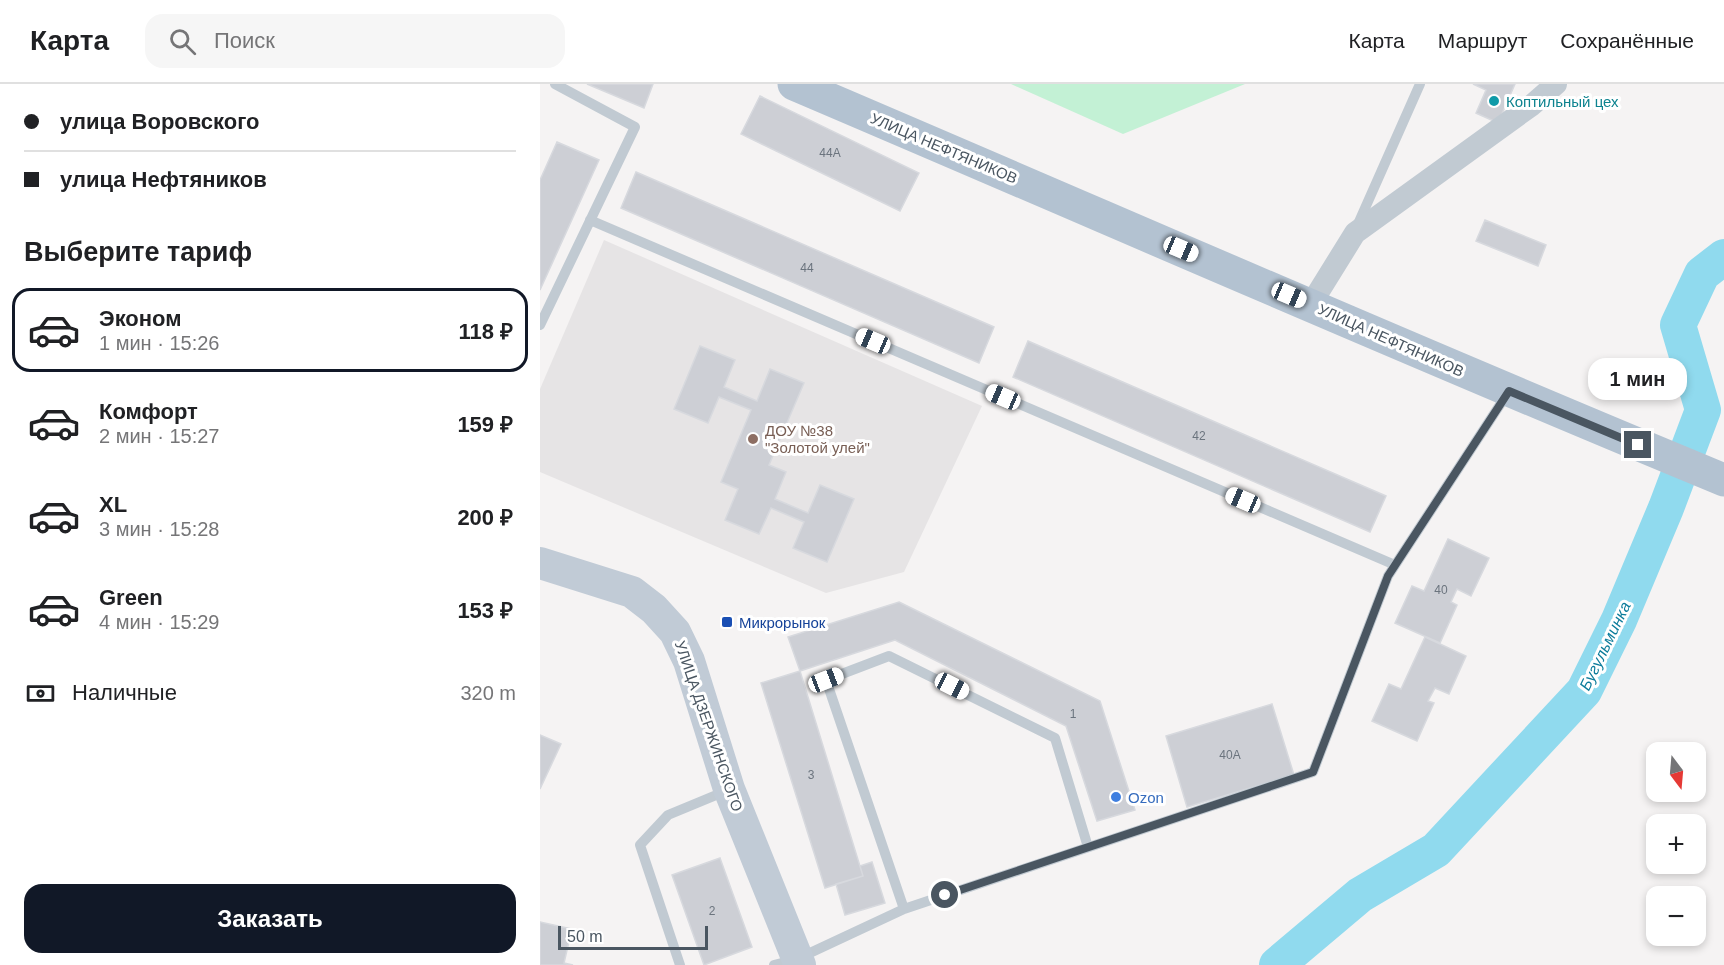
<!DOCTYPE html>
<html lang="ru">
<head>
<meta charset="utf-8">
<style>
	:root { --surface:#fff; --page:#f6f6f6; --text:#202124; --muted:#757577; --line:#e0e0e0; --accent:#111827 }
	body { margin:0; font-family:Arial,sans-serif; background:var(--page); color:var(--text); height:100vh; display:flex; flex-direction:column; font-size:22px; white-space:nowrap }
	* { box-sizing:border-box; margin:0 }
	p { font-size:20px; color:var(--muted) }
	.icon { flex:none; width:33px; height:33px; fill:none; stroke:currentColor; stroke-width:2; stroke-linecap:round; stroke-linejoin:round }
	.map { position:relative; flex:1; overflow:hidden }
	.drawer { display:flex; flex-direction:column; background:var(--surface); width:540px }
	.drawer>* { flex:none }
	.guide { display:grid; align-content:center; height:132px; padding:0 24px; background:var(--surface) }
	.needle { width:39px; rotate:164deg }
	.fabs { position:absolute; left:1106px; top:658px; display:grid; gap:12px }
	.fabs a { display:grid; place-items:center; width:60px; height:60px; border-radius:12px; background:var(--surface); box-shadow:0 3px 9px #0003; font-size:30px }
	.scale { position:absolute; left:18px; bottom:15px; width:150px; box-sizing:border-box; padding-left:6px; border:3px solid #4a5661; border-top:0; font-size:16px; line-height:21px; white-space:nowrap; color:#4a5661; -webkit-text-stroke:4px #fff; paint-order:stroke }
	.end { position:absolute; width:27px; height:27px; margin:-14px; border:8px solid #4a5661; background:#fff; box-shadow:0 0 0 3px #fff }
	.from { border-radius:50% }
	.bubble { position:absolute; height:42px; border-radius:18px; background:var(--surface); box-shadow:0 3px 9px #0003; font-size:20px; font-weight:700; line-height:42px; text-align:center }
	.car { position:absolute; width:18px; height:36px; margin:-18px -9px; border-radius:8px; box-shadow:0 0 4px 2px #0007; background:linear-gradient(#fff 24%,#345 0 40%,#fff 0 76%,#345 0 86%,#fff 0) }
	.guide b { display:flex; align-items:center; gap:21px; height:57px; font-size:22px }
	.guide b+b { border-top:2px solid var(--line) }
	.guide i { width:15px; height:15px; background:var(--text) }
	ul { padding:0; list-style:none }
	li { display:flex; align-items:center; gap:18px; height:84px; margin:0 12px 9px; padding:0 12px; border:3px solid transparent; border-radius:18px }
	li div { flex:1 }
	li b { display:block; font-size:22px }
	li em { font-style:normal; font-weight:700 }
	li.active { border-color:var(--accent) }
	li>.icon { width:54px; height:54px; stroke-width:1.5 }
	h2 { padding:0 24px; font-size:27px; line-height:72px }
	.pay { display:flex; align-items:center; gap:15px; height:66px; padding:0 24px; font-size:22px }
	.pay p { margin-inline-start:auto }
	.cta { display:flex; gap:12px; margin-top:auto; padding:12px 24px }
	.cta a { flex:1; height:69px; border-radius:18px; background:var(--accent); color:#fff; font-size:24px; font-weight:700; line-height:69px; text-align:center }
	header { display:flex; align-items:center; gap:36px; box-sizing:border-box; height:84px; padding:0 30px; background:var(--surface); border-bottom:2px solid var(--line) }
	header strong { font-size:28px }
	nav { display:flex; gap:33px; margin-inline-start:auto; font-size:21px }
	.search { width:420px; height:54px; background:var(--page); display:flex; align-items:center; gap:15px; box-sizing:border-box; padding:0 21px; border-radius:18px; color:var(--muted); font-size:22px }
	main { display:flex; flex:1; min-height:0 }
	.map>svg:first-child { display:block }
</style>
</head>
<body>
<header>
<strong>Карта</strong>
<div class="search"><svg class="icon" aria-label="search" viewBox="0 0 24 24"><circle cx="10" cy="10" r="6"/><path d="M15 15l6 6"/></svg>Поиск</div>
<nav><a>Карта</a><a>Маршрут</a><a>Сохранённые</a></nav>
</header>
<main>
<section class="drawer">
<div class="guide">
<b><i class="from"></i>улица Воровского</b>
<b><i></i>улица Нефтяников</b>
</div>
<h2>Выберите тариф</h2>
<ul>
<li class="active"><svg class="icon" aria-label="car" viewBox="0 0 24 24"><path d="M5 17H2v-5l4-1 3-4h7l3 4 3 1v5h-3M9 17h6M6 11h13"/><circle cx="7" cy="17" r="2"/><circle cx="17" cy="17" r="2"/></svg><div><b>Эконом</b><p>1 мин · 15:26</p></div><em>118 ₽</em></li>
<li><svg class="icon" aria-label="car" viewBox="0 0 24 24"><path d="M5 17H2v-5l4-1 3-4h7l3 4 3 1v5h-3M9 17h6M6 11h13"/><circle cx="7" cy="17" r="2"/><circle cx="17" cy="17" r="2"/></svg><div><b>Комфорт</b><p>2 мин · 15:27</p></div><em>159 ₽</em></li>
<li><svg class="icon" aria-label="car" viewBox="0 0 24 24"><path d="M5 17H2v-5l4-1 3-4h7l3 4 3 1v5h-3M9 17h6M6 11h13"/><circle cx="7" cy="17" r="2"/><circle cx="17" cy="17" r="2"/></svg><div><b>XL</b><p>3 мин · 15:28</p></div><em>200 ₽</em></li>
<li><svg class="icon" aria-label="car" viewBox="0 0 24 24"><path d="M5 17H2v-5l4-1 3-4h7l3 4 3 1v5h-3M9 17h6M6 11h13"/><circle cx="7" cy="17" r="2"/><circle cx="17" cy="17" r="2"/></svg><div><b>Green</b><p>4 мин · 15:29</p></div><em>153 ₽</em></li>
</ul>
<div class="pay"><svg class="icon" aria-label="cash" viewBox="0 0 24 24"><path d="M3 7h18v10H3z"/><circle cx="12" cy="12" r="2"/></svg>Наличные<p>320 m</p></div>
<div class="cta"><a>Заказать</a></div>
</section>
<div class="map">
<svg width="1184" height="881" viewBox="0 0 1184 881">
	<rect width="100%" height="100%" fill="#f5f3f3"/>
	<path fill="#e6e4e5" d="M64,156L442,322L364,488L286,509L0,388V305Z"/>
	<path fill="#c3f1d5" d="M471,0H705L583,50Z"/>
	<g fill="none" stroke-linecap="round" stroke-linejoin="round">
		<path stroke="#90daee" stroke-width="36" d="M737,881L820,811L896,766L1044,607L1079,536L1126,424L1163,326L1138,241L1162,190L1184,173"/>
	</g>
	<path fill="#cdcfd5" stroke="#d7d9de" stroke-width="1.5" d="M47,0H113L104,24Z
		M933,0H975L958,39L936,29L946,6Z
		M220,12L379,89L360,127L201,50Z
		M17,58L59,76L0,206V96Z
		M96,88L454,243L439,279L81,124Z
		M945,136L1006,161L998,182L936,157Z
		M488,257L846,412L830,448L473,293Z
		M160,262L195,276L184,303L217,317L230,285L264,299L229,381L246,388L235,415L268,429L280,401L314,415L287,478L253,464L264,438L231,424L219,450L185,436L198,405L181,398L211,326L179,313L168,339L134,325Z
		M908,455L949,474L931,512L917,505L911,518L917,521L900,559L855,539L872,502L884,507Z
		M359,518L560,617L595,726L557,737L526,642L355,556L260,587L248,553Z
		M885,553L926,572L909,610L895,604L888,617L894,619L877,657L832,637L849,600L861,605Z
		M260,587L323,792L285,804L221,599Z
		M732,620L754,691L647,723L626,652Z
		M0,651L21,660L0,705Z
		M180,774L212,863L164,881L132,791Z
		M332,778L345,819L305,831L296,800L323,792L320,782Z
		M0,838L32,845L24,879L33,881H0Z"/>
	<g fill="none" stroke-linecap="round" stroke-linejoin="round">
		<path stroke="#c1cad2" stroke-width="10" d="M50,136L855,481
			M818,140L880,0
			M0,241L95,43L15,0
			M364,825L286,596L349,572L515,654L548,763
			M140,881L100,761L128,731L186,707
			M234,881L257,875L364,825L773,688L848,492L967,310"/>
		<path stroke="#c1cad2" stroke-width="22" d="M771,220L815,149L992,21L1016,0"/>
		<path stroke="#c1cbd6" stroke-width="32" d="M0,479L92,508L114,525L135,548L149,577L189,705L260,881"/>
		<path stroke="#b3c2d1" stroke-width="33" d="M254,0C564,132 873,268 1184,396"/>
	</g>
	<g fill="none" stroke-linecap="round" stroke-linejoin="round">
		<path stroke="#4a5661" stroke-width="8" d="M405,811L773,688L848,492L969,307L1098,361"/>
	</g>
	<circle fill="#0f9aa8" stroke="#fff" stroke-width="2" cx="954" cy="17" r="6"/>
	<circle fill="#8d6e63" stroke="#fff" stroke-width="2" cx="213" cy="355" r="6"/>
	<rect fill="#1a4fb4" stroke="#fff" stroke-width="2" x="181" y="532" width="12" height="12" rx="3"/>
	<circle fill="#3f7fe0" stroke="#fff" stroke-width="2" cx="576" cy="713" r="6"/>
	<g text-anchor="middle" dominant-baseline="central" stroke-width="6" stroke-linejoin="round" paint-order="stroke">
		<g font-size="12" fill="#6b747e">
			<text x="290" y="69">44А</text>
			<text x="267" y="184">44</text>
			<text x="659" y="352">42</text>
			<text x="901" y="506">40</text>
			<text x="533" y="630">1</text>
			<text x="690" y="671">40А</text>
			<text x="271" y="691">3</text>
			<text x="172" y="827">2</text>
		</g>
		<g font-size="15" fill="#0d838f" stroke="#fff" text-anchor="start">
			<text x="966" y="17">Коптильный цех</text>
		</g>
		<g font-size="15" fill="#4a5661" stroke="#fff">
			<text transform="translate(404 64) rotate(23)">УЛИЦА НЕФТЯНИКОВ</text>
			<text transform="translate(851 256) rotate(24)">УЛИЦА НЕФТЯНИКОВ</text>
			<text transform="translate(169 642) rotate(71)">УЛИЦА ДЗЕРЖИНСКОГО</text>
		</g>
		<g font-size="15" fill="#785e54" stroke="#fff" text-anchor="start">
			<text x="225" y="346">ДОУ №38<tspan x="225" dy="17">"Золотой улей"</tspan></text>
		</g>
		<g font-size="15" fill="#164399" stroke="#fff" text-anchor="start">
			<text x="199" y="538">Микрорынок</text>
		</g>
		<g font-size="15" fill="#366cbe" stroke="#fff" text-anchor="start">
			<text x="588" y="713">Ozon</text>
		</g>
		<g font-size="16" font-style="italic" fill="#0c7c9b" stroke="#fff">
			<text transform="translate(1065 562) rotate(-64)">Бугульминка</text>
		</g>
	</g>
</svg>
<div class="fabs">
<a><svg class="needle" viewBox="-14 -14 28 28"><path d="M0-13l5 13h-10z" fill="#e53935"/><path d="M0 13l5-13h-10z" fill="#757577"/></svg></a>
<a>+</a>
<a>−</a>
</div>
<div class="scale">50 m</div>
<i class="end from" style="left:405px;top:811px"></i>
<i class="end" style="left:1098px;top:361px"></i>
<div class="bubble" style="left:1048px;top:274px;width:99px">1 мин</div>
<i class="car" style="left:641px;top:165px;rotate:113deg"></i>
<i class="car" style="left:749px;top:211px;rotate:113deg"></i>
<i class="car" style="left:333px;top:257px;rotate:293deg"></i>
<i class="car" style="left:463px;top:313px;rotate:293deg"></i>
<i class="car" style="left:703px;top:416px;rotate:293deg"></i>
<i class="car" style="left:286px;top:596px;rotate:69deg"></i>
<i class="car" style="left:412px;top:602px;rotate:117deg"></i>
</div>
</main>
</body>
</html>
